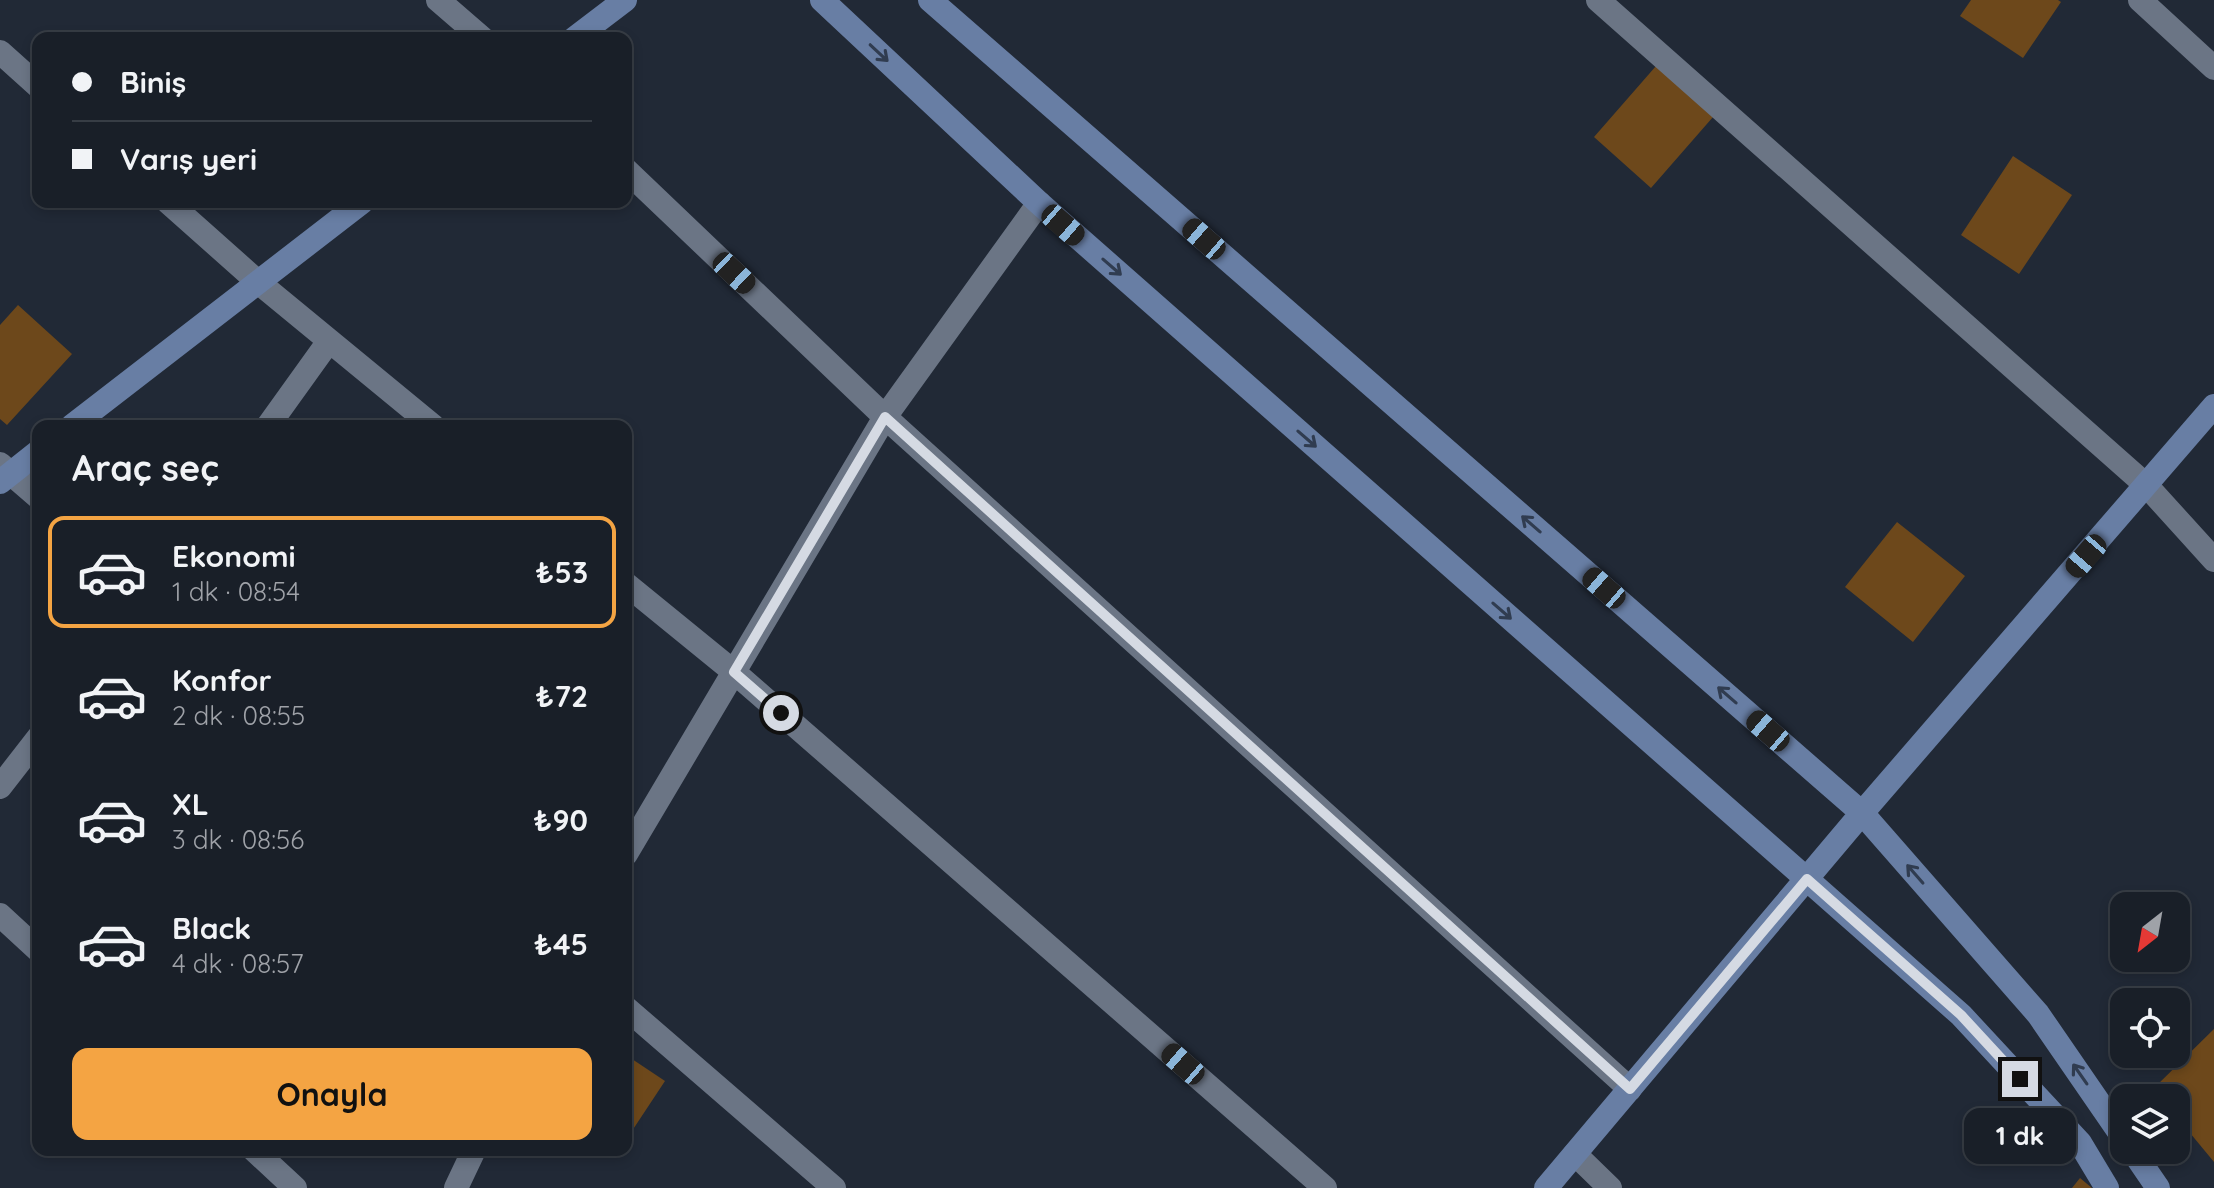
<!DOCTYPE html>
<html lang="tr">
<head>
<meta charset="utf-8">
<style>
	:root { --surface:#191f28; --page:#262c34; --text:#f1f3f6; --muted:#9fa2a8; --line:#373d45; --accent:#f4a443 }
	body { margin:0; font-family:Quicksand,sans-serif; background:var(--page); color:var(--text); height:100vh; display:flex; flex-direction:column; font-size:30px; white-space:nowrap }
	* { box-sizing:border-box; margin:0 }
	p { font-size:26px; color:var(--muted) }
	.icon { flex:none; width:44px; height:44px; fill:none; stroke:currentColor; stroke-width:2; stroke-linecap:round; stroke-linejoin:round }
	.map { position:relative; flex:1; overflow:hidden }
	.panel { position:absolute; left:32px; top:420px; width:600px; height:736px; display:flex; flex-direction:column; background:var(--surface); border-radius:16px; box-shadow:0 4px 12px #0003,0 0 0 2px var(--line) }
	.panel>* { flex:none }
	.hud { position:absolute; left:32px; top:32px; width:600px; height:176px; border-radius:16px; box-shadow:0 4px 12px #0003,0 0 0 2px var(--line); display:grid; align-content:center; height:176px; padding:0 40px; background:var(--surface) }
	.needle { width:52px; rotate:211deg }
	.controls { position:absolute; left:2110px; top:892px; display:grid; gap:16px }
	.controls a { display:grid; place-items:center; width:80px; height:80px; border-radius:16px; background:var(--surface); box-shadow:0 4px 12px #0003,0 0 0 2px var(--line); font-size:40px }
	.end { position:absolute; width:36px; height:36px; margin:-18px; border:10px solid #d5dae3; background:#111; box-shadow:0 0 0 4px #111 }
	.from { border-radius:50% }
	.bubble { position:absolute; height:56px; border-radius:16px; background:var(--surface); box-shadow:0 4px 12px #0003,0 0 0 2px var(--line); font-size:26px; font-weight:700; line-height:56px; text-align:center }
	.car { position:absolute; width:24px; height:48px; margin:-24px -12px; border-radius:10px; box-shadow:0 0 6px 2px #0007; background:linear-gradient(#222 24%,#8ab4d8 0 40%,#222 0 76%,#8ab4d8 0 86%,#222 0) }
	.hud b { display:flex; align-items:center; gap:28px; height:76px; font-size:30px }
	.hud b+b { border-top:2px solid var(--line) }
	.hud i { width:20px; height:20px; background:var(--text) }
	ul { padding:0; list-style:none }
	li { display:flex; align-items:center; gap:24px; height:112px; margin:0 16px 12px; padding:0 24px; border:4px solid transparent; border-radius:16px }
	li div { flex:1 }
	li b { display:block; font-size:30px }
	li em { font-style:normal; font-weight:700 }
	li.active { border-color:var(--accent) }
	li>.icon { width:72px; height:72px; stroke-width:1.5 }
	h2 { padding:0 40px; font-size:36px; line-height:96px }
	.cta { display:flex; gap:16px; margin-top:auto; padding:16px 40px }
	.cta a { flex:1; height:92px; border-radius:16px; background:var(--accent); color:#111; font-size:32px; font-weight:700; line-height:92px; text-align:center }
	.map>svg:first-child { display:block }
</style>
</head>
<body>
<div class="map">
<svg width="2214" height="1188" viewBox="0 0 2214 1188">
	<rect width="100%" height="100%" fill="#212936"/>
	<path fill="#6d481b" d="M1971,0H2058L2061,2L2023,58L1960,16Z
		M1656,66L1713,117L1651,188L1594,137Z
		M2013,156L2072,195L2019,274L1961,235Z
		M18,305L72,354L7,425L0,419V325Z
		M1897,522L1965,576L1913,642L1845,587Z
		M2214,1029V1162L2176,1116V1098H2161L2153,1089Z
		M626,1055L665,1081L626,1140Z
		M2080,1178L2092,1188H2072Z"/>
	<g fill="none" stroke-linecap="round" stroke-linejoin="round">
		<path stroke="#6b7585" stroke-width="24" d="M438,0L482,38
			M1598,0L2147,486L2214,560
			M2140,0L2214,68
			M0,52L38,86
			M626,170L885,417L1630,1089
			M168,202L258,282L433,426
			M268,426L329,341
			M0,464L38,497
			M626,584L734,672L1325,1188
			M0,787L38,738
			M626,854L885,417L1039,203
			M0,915L38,950
			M626,1008L834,1188
			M254,1150L295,1188
			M1575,1154L1610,1188
			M456,1188L474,1150"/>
		<path stroke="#687ea4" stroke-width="24" d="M822,0L1039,203L1961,1015L2080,1143L2107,1188
			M930,0L1862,813L2038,1014L2124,1139
			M575,38L625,0
			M72,426L362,202
			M0,482L38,452
			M2132,1150L2158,1188
			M1546,1188L1862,813L2214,406"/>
	</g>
	<defs><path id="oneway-shaft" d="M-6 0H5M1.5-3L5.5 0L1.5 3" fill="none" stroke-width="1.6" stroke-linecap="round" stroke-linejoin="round" transform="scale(2)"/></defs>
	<g stroke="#303c50">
		<use href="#oneway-shaft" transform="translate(879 53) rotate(43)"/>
		<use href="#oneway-shaft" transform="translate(1112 267) rotate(41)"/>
		<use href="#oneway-shaft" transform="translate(1307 439) rotate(41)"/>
		<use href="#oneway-shaft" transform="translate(1531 524) rotate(-139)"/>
		<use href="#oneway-shaft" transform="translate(1502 611) rotate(41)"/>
		<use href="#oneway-shaft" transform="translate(1727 695) rotate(-139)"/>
		<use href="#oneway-shaft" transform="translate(1915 874) rotate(-131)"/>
		<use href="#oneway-shaft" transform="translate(2080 1074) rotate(-125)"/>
	</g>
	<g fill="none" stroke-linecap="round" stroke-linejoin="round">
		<path stroke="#d5dae3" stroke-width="10" d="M781,713L734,672L885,417L1630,1089L1807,879L1961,1015L2020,1079"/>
	</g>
</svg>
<div class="controls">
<a><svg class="needle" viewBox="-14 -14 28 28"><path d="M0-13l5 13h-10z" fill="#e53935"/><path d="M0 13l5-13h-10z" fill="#9fa2a8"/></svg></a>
<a><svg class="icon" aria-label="locate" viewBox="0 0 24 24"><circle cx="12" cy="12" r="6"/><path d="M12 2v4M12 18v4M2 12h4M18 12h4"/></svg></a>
<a><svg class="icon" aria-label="layers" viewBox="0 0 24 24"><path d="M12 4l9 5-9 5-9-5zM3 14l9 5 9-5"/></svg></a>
</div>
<i class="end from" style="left:781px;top:713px"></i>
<i class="end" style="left:2020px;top:1079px"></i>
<div class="bubble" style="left:1964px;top:1108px;width:112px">1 dk</div>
<i class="car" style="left:1063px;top:225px;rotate:131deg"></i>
<i class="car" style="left:1204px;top:239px;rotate:311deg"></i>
<i class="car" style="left:734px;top:273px;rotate:133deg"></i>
<i class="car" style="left:2086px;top:556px;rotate:221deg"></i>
<i class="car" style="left:1604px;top:588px;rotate:311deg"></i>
<i class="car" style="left:1768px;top:731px;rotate:311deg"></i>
<i class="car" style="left:1183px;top:1064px;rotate:311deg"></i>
<div class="hud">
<b><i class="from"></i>Biniş</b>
<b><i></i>Varış yeri</b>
</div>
<section class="panel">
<h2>Araç seç</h2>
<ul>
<li class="active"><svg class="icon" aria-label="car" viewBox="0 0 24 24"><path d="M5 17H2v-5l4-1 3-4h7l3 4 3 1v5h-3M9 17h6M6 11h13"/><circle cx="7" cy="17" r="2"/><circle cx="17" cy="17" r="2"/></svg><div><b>Ekonomi</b><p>1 dk · 08:54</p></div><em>₺53</em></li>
<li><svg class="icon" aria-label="car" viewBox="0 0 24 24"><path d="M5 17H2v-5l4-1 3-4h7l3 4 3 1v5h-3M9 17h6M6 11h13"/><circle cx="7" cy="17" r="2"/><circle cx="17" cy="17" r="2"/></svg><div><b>Konfor</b><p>2 dk · 08:55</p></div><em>₺72</em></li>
<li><svg class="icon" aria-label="car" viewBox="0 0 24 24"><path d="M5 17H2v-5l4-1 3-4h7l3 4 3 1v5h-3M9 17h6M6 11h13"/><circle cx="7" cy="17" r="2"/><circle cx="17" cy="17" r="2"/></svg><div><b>XL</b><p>3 dk · 08:56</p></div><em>₺90</em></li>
<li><svg class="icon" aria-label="car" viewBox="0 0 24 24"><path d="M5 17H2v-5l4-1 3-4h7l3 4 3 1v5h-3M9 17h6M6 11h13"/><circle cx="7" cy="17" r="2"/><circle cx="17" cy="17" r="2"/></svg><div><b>Black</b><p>4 dk · 08:57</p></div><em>₺45</em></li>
</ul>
<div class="cta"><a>Onayla</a></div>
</section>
</div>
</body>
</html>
